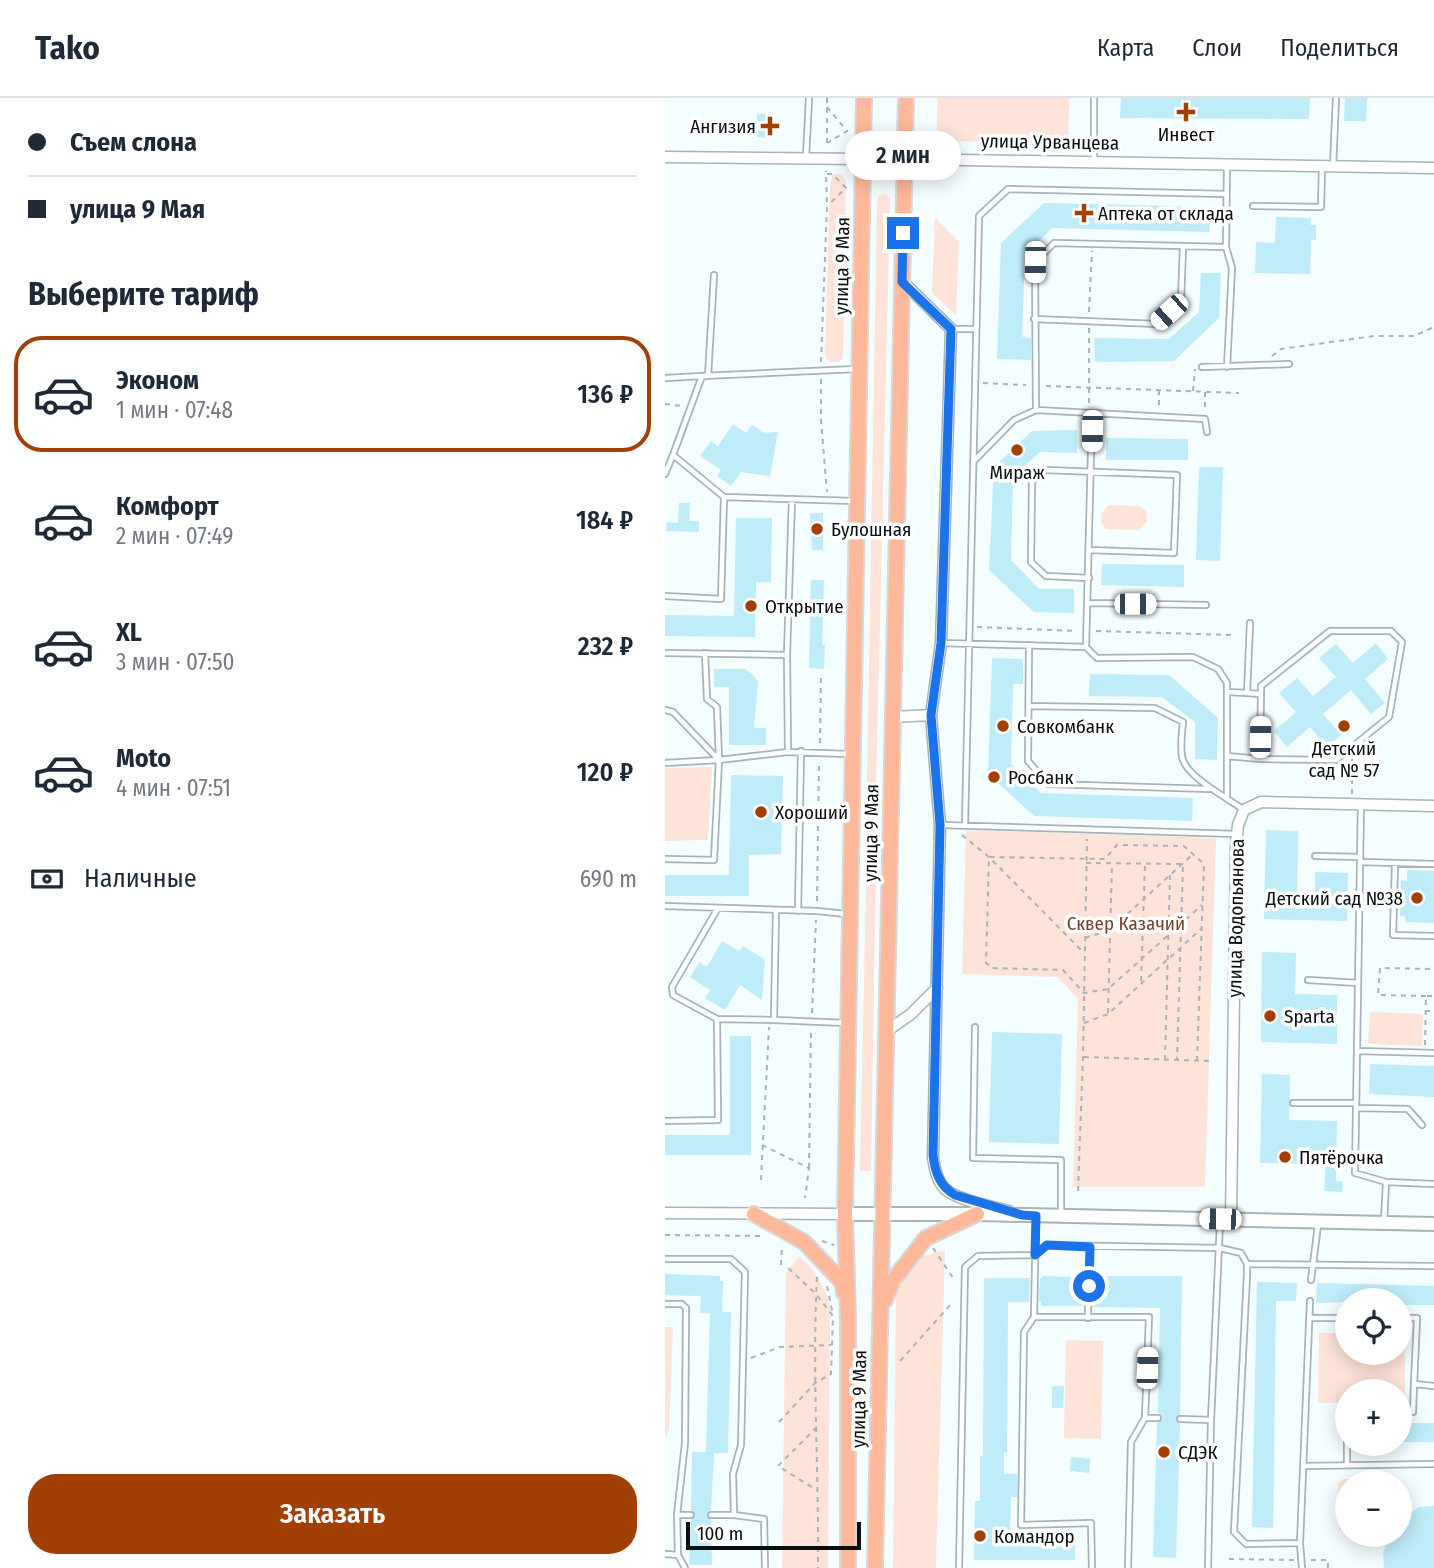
<!DOCTYPE html>
<html lang="ru">
<head>
<meta charset="utf-8">
<style>
	:root { --surface:#fff; --page:#f6f6f7; --text:#1f2937; --muted:#747a83; --line:#e0e1e3; --accent:#a23f04 }
	body { margin:0; font-family:"Fira Sans Condensed",sans-serif; background:var(--page); color:var(--text); height:100vh; display:flex; flex-direction:column; font-size:26px; white-space:nowrap }
	* { box-sizing:border-box; margin:0 }
	p { font-size:23px; color:var(--muted) }
	.icon { flex:none; width:38px; height:38px; fill:none; stroke:currentColor; stroke-width:2; stroke-linecap:round; stroke-linejoin:round }
	.map { position:relative; flex:1; overflow:hidden }
	.side { display:flex; flex-direction:column; background:var(--surface); width:665px }
	.side>* { flex:none }
	.guide { display:grid; align-content:center; height:154px; padding:0 28px; background:var(--surface) }
	.buttons { position:absolute; left:670px; top:1190px; display:grid; gap:14px }
	.buttons a { display:grid; place-items:center; width:77px; height:77px; border-radius:50%; background:var(--surface); box-shadow:0 4px 18px #0003; font-size:35px }
	.scale { position:absolute; left:21px; bottom:18px; width:175px; box-sizing:border-box; padding-left:7px; border:4px solid #090e0f; border-top:0; font-size:19px; line-height:24px; white-space:nowrap; color:#090e0f; -webkit-text-stroke:5px #fff; paint-order:stroke }
	.end { position:absolute; width:32px; height:32px; margin:-16px; border:9px solid #1a73e8; background:#fff; box-shadow:0 0 0 4px #fff }
	.from { border-radius:50% }
	.bubble { position:absolute; height:49px; border-radius:24px; background:var(--surface); box-shadow:0 4px 18px #0003; font-size:23px; font-weight:600; line-height:49px; text-align:center }
	.car { position:absolute; width:21px; height:42px; margin:-21px -10px; border-radius:9px; box-shadow:0 0 5px 2px #0007; background:linear-gradient(#fff 24%,#345 0 40%,#fff 0 76%,#345 0 86%,#fff 0) }
	.guide b { display:flex; align-items:center; gap:24px; height:66px; font-size:26px }
	.guide b+b { border-top:2px solid var(--line) }
	.guide i { width:18px; height:18px; background:var(--text) }
	ul { padding:0; list-style:none }
	li { display:flex; align-items:center; gap:21px; height:116px; margin:0 14px 10px; padding:0 14px; border:4px solid transparent; border-radius:28px }
	li div { flex:1 }
	li b { display:block; font-size:26px }
	li em { font-style:normal; font-weight:600 }
	li.on { border-color:var(--accent) }
	li>.icon { width:63px; height:63px; stroke-width:1.5 }
	h2 { padding:0 28px; font-size:32px; line-height:84px }
	.pay { display:flex; align-items:center; gap:18px; height:77px; padding:0 28px; font-size:26px }
	.pay p { margin-inline-start:auto }
	.cta { display:flex; gap:14px; margin-top:auto; padding:14px 28px }
	.cta a { flex:1; height:80px; border-radius:28px; background:var(--accent); color:#fff; font-size:28px; font-weight:600; line-height:80px; text-align:center }
	header { display:flex; align-items:center; gap:42px; box-sizing:border-box; height:98px; padding:0 35px; background:var(--surface); border-bottom:2px solid var(--line) }
	header strong { font-size:33px }
	nav { display:flex; gap:38px; margin-inline-start:auto; font-size:24px }
	main { display:flex; flex:1; min-height:0 }
	.map>svg:first-child { display:block }
</style>
</head>
<body>
<header>
<strong>Tako</strong>
<nav><a>Карта</a><a>Слои</a><a>Поделиться</a></nav>
</header>
<main>
<section class="side">
<div class="guide">
<b><i class="from"></i>Съем слона</b>
<b><i></i>улица 9 Мая</b>
</div>
<h2>Выберите тариф</h2>
<ul>
<li class="on"><svg class="icon" aria-label="car" viewBox="0 0 24 24"><path d="M5 17H2v-5l4-1 3-4h7l3 4 3 1v5h-3M9 17h6M6 11h13"/><circle cx="7" cy="17" r="2"/><circle cx="17" cy="17" r="2"/></svg><div><b>Эконом</b><p>1 мин · 07:48</p></div><em>136 ₽</em></li>
<li><svg class="icon" aria-label="car" viewBox="0 0 24 24"><path d="M5 17H2v-5l4-1 3-4h7l3 4 3 1v5h-3M9 17h6M6 11h13"/><circle cx="7" cy="17" r="2"/><circle cx="17" cy="17" r="2"/></svg><div><b>Комфорт</b><p>2 мин · 07:49</p></div><em>184 ₽</em></li>
<li><svg class="icon" aria-label="car" viewBox="0 0 24 24"><path d="M5 17H2v-5l4-1 3-4h7l3 4 3 1v5h-3M9 17h6M6 11h13"/><circle cx="7" cy="17" r="2"/><circle cx="17" cy="17" r="2"/></svg><div><b>XL</b><p>3 мин · 07:50</p></div><em>232 ₽</em></li>
<li><svg class="icon" aria-label="car" viewBox="0 0 24 24"><path d="M5 17H2v-5l4-1 3-4h7l3 4 3 1v5h-3M9 17h6M6 11h13"/><circle cx="7" cy="17" r="2"/><circle cx="17" cy="17" r="2"/></svg><div><b>Moto</b><p>4 мин · 07:51</p></div><em>120 ₽</em></li>
</ul>
<div class="pay"><svg class="icon" aria-label="cash" viewBox="0 0 24 24"><path d="M3 7h18v10H3z"/><circle cx="12" cy="12" r="2"/></svg>Наличные<p>690 m</p></div>
<div class="cta"><a>Заказать</a></div>
</section>
<div class="map">
<svg width="769" height="1470" viewBox="0 0 769 1470">
	<rect width="100%" height="100%" fill="#f4fdff"/>
	<path fill="#fde3d8" d="M272,0H404L403,45L272,43Z
		M168,76H176L181,83L178,260L174,264H165L160,259L165,85Z
		M221,96L225,101V108L211,688L204,692L202,687L212,104L214,98Z
		M270,119L294,144L291,217L267,195Z
		M444,407L474,408L481,413L482,423L474,432L441,431L436,424L437,415Z
		M47,669L43,742L0,743V670Z
		M205,693L212,697L206,1073H195L203,697Z
		M301,732L551,740L540,1089H408L413,901L393,879L297,876Z
		M705,914L758,916L757,948L703,946Z
		M280,1152L271,1470H228L231,1189L257,1158Z
		M135,1158C150,1172 159,1187 165,1207L163,1470H117L121,1174Z
		M0,1229H8L4,1331L0,1341Z
		M654,1235H682V1255H735V1236H740V1306H735V1293H682V1305H653Z
		M401,1242L438,1243L436,1341L399,1340Z
		M678,1381H696L698,1384H682V1436L674,1431L673,1386Z"/>
	<path fill="#beecf8" d="M456,0H645L644,21L455,20Z
		M680,0H702L701,23H679Z
		M92,16H108V40L92,39Z
		M379,105L545,109L544,134L387,130L360,157L357,239L366,240V262L332,261L336,145Z
		M611,119L646,120V127H651V142H646L645,176L590,175L591,144L610,145Z
		M536,175H556L554,220L509,263L430,264L429,240L504,241L534,214Z
		M68,326L81,335L87,327L100,335L113,334L105,378L76,374L66,388L52,378L56,372L35,358L46,343L53,348Z
		M412,332V355L375,354L348,378L346,462L374,491H409V515L369,514L324,472L329,369L367,333Z
		M441,340L523,341V362H441Z
		M534,369H558L555,463L531,462Z
		M14,405H25L24,423H34V434L1,433L2,424L13,425Z
		M145,415H158V452H147Z
		M71,420H107L106,484H91L90,539L0,538V517L69,518Z
		M437,466L519,467V489L436,487Z
		M146,482H159L157,547H160L159,571L144,570Z
		M711,545L723,561L700,581L720,605L706,616L686,592L658,616L676,637L662,649L645,629L622,649L609,633L631,614L614,595L632,580L648,598L671,579L654,560L671,546L688,565Z
		M327,560L358,561V586H348L346,666L376,695L528,700L527,723L369,718L323,676Z
		M49,571H80L88,577L93,584L89,630H101V647H64V589H49Z
		M425,576L504,577L553,620L552,662L530,661V624L497,599L424,598Z
		M66,677L118,678L116,756L84,757V798H0V777H64Z
		M601,732L633,733L632,795L650,796V774L683,775L682,823L599,821Z
		M742,772L769,773V825L740,824V818H735L736,782L742,783Z
		M57,843L74,853L78,848L100,862L97,902L75,887L60,912L40,900L45,892L25,879L34,864L42,869Z
		M597,854L631,855L630,896L672,897V946L596,944Z
		M327,934L397,936L394,1046L324,1044Z
		M65,938H86V1057H0V1037H65Z
		M705,966L769,968V999L704,996Z
		M597,976L625,977L624,1022L672,1023L671,1083L678,1084L677,1094L659,1093L661,1066L595,1065Z
		M0,1176L55,1178V1183H58L57,1214H66L63,1355H49L46,1412L41,1416L46,1422L47,1467H24L26,1422L31,1418L26,1412L27,1354H41L45,1215H35L36,1198L0,1197Z
		M377,1178L419,1179L420,1190L425,1193L428,1190L429,1178H517L515,1316L510,1322L515,1326L511,1460L488,1459L492,1325L498,1321L497,1317L493,1315L495,1210L428,1209L424,1203L418,1208H376V1204H374L375,1180H377Z
		M319,1180H365L364,1204H343L342,1354H339V1376H352V1399H346L345,1439H410V1462H309L310,1403H315V1358H318Z
		M592,1184L632,1185L631,1203H611L608,1430L587,1429Z
		M652,1185L769,1188V1207H735V1202L651,1205Z
		M387,1288H399L398,1310H387Z
		M735,1325H769V1344H735Z
		M406,1359L425,1361L424,1375L405,1373Z
		M769,1408V1470H719L718,1454L726,1437H735V1422L754,1409Z"/>
	<g fill="none" stroke-linecap="round" stroke-linejoin="round">
		<defs>
			<path id="service" d="M429,0V62
				M141,60L144,0
				M562,67L561,149L567,170L562,269
				M668,69L671,0
				M588,108L656,109L657,69
				M369,221L492,226L516,203L518,149
				M288,231H311
				M537,269L624,266
				M43,278L49,177
				M0,280L37,278
				M371,312L370,164L389,145L561,149
				M427,316L421,549L432,560L528,559L553,571L562,585V699
				M308,364L349,322L371,312L540,321L542,334
				M0,376L8,357
				M190,403L59,399L8,357L37,278L191,271
				M424,480L381,478L366,464L367,384L380,372L512,377L509,455L424,452
				M0,498L56,501L59,399
				M423,505L541,507
				M276,545L421,549
				M364,547L363,663L383,686L544,691
				M0,555L122,557
				M562,594L582,595L585,525
				M582,595L596,596V588L665,533H726L737,544L724,619L671,662L595,661L596,596
				M364,608L490,610L518,624C517,635 515,647 517,658C519,678 563,700 579,712
				M0,612L8,614L54,662L123,654L184,656
				M123,654L122,557L127,401
				M562,658L595,661
				M0,665L53,662
				M696,705L690,1075L721,1084L769,1086
				M300,726L314,118L343,91L561,96
				M276,727L572,736
				M650,758L695,759
				M0,761L49,762L54,662L52,609L42,601L40,555
				M695,764L769,766
				M730,766L728,837L769,838
				M0,808L152,813L181,816
				M53,810L7,889L8,897L52,921L109,922
				M111,813L109,922L182,925
				M133,813L136,653
				M643,882L693,885
				M310,929L308,1060L396,1062V1117
				M692,953L769,955
				M628,1005H691
				M691,1010L743,1011L757,1027
				M0,1023L53,1022L52,922
				M371,1119L369,1219L359,1234L356,1427L426,1425L427,1470
				M719,1124L721,1084
				M0,1161H66L80,1174L76,1347L68,1376L69,1417L99,1421L100,1470
				M582,1166L769,1168
				M646,1182L653,1127
				M424,1188L425,1149
				M0,1206H17L21,1210L20,1345L12,1417L13,1457L0,1456
				M369,1219H484L480,1320L466,1344L463,1470
				M423,1220V1208
				M644,1220H682
				M735,1220H752L749,1286
				M735,1314H748L749,1286L769,1288
				M480,1320H493
				M515,1321L546,1322
				M682,1366V1313
				M639,1368L769,1366
				M12,1417H26
				M46,1417H69
				M13,1457L20,1470
				M294,1470L300,1169L313,1158L370,1157L382,1147L555,1150L576,1155L582,1166V1177L569,1434L581,1446L635,1445
				M543,1470L546,1322L555,1125
				M637,1470L635,1445L645,1203"/>
			<path id="minor" d="M0,59L198,61
				M241,61L769,70
				M237,183L286,231L276,545L266,617L275,727L268,1060C270,1071 272,1083 280,1091C292,1102 328,1109 344,1113
				M228,619L266,617
				M222,933L246,916L272,890
				M0,1115L180,1116
				M566,1121L571,748L573,727L579,712L596,704L769,708"/>
			<path id="tertiary" d="M180,1116H312L769,1126"/>
			<path id="primary" d="M198,61H241
				M89,1116L139,1144L178,1185L179,1195
				M220,1202L228,1182L261,1140L312,1116
				M183,1470V1222L180,1116L199,0
				M210,1470L241,0"/>
		</defs>
		<use href="#service" stroke="#a6b4b8" stroke-width="8"/>
		<use href="#minor" stroke="#a6b4b8" stroke-width="13"/>
		<use href="#tertiary" stroke="#a6b4b8" stroke-width="16"/>
		<use href="#primary" stroke="#d8d8d9" stroke-width="18"/>
		<path stroke="#aab2b3" stroke-width="2" stroke-dasharray="5 5" stroke-linecap="butt" d="M162,9L182,33L162,45
			M162,45V0
			M162,76H167L181,90L163,107
			M424,214L427,153
			M424,230V305
			M607,258L616,251L709,238H749L769,229
			M156,264L162,108L161,73
			M156,281V322L162,394
			M318,285L361,287
			M381,288L574,295
			M494,292V310
			M528,293L530,271
			M540,294V313
			M0,306L16,308
			M312,529L412,533
			M431,533L567,537
			M155,645L156,577
			M687,696V660
			M297,737L324,759L418,854
			M421,765L518,766L512,962
			M152,803L154,665
			M420,840L445,832L527,757
			M476,883L480,766
			M761,898L713,897L715,870L769,871
			M760,913H769
			M147,915L151,822
			M443,915L447,766
			M419,925L443,916L536,831
			M760,947L761,898H769
			M419,959L546,963
			M500,962L505,777
			M532,963L539,766L519,748L452,747L440,761L324,759L321,865L327,870L398,872L419,895L443,891L537,807
			M97,1047L144,1070L140,1100
			M144,1070L146,931
			M96,1082L104,929
			M413,1093L418,959L422,741
			M0,1137L100,1138
			M157,1143L169,1147
			M268,1150L288,1180
			M116,1167L117,1147
			M152,1179C147,1276 154,1373 153,1470
			M162,1188L168,1217
			M86,1260L115,1249L166,1247
			M235,1263L287,1205
			M114,1324L150,1285L166,1276L168,1218L151,1196L121,1168
			M152,1329L113,1368L153,1393
			M564,1461L629,1462
			M646,1462H663V1470"/>
		<use href="#service" stroke="#fff" stroke-width="4.5"/>
		<use href="#minor" stroke="#fff" stroke-width="10"/>
		<use href="#tertiary" stroke="#fff" stroke-width="12"/>
		<use href="#primary" stroke="#feb89a" stroke-width="14"/>
	</g>
	<g fill="none" stroke-linecap="round" stroke-linejoin="round">
		<path stroke="#1a73e8" stroke-width="9" d="M238,135L237,184L286,231L276,545L266,617L275,727L268,1057C270,1075 275,1088 290,1097L357,1117L371,1118L370,1157L382,1147L425,1149L424,1188"/>
	</g>
	<g fill="#a23f04" stroke="#fff" stroke-width="2.5">
		<path d="M517.5 3.5h7v7h7v7h-7v7h-7v-7h-7v-7h7z"/>
		<path d="M101.5 17.5h7v7h7v7h-7v7h-7v-7h-7v-7h7z"/>
		<path d="M415.5 104.5h7v7h7v7h-7v7h-7v-7h-7v-7h7z"/>
		<circle cx="352" cy="352" r="7"/>
		<circle cx="152" cy="431" r="7"/>
		<circle cx="86" cy="508" r="7"/>
		<circle cx="338" cy="628" r="7"/>
		<circle cx="679" cy="628" r="7"/>
		<circle cx="329" cy="679" r="7"/>
		<circle cx="96" cy="714" r="7"/>
		<circle cx="752" cy="800" r="7"/>
		<circle cx="605" cy="918" r="7"/>
		<circle cx="620" cy="1059" r="7"/>
		<circle cx="499" cy="1354" r="7"/>
		<circle cx="315" cy="1438" r="7"/>
	</g>
	<g text-anchor="middle" dominant-baseline="central" stroke-width="7" stroke-linejoin="round" paint-order="stroke">
		<g font-size="19" fill="#090e0f" stroke="#fff" text-anchor="start">
			<text x="91" y="28" text-anchor="end">Ангизия</text>
			<text x="521" y="36" text-anchor="middle">Инвест</text>
			<text x="433" y="115">Аптека от склада</text>
			<text x="352" y="374" text-anchor="middle">Мираж</text>
			<text x="166" y="431">Булошная</text>
			<text x="100" y="508">Открытие</text>
			<text x="352" y="628">Совкомбанк</text>
			<text x="679" y="650" text-anchor="middle">Детский<tspan x="679" dy="22">сад № 57</tspan></text>
			<text x="343" y="679">Росбанк</text>
			<text x="110" y="714">Хороший</text>
			<text x="738" y="800" text-anchor="end">Детский сад №38</text>
			<text x="619" y="918">Sparta</text>
			<text x="634" y="1059">Пятёрочка</text>
			<text x="513" y="1354">СДЭК</text>
			<text x="329" y="1438">Командор</text>
		</g>
		<g font-size="19" fill="#090e0f" stroke="#fff">
			<text transform="translate(385 44) rotate(1)">улица Урванцева</text>
			<text transform="translate(177 168) rotate(-89)">улица 9 Мая</text>
			<text transform="translate(206 735) rotate(-89)">улица 9 Мая</text>
			<text transform="translate(571 820) rotate(-89)">улица Водопьянова</text>
			<text transform="translate(194 1301) rotate(-89)">улица 9 Мая</text>
		</g>
		<g font-size="19" fill="#733f29" stroke="#fff">
			<text x="461" y="825">Сквер Казачий</text>
		</g>
	</g>
</svg>
<div class="buttons">
<a><svg class="icon" aria-label="locate" viewBox="0 0 24 24"><circle cx="12" cy="12" r="6"/><path d="M12 2v4M12 18v4M2 12h4M18 12h4"/></svg></a>
<a>+</a>
<a>−</a>
</div>
<div class="scale">100 m</div>
<i class="end from" style="left:424px;top:1188px"></i>
<i class="end" style="left:238px;top:135px"></i>
<div class="bubble" style="left:180px;top:33px;width:116px">2 мин</div>
<i class="car" style="left:370px;top:164px;rotate:181deg"></i>
<i class="car" style="left:504px;top:214px;rotate:228deg"></i>
<i class="car" style="left:427px;top:333px;rotate:181deg"></i>
<i class="car" style="left:470px;top:506px;rotate:90deg"></i>
<i class="car" style="left:595px;top:639px;rotate:1deg"></i>
<i class="car" style="left:555px;top:1121px;rotate:271deg"></i>
<i class="car" style="left:482px;top:1270px;rotate:2deg"></i>
</div>
</main>
</body>
</html>
